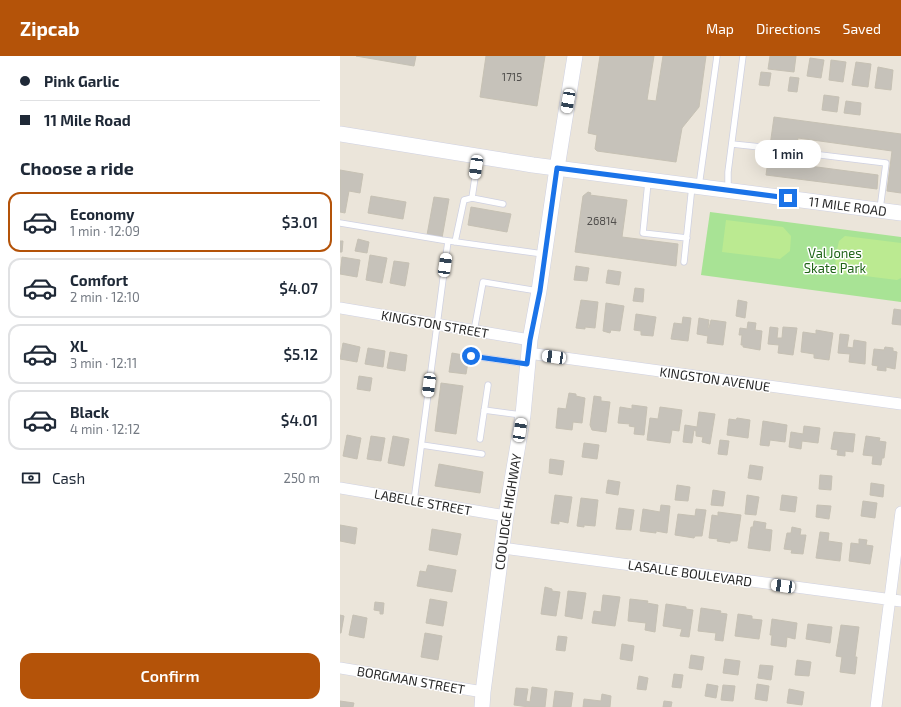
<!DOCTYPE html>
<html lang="en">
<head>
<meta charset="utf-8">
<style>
	:root { --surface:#fff; --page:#f6f6f7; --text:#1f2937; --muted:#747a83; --line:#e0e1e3; --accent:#b45309 }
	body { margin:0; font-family:"Exo 2",sans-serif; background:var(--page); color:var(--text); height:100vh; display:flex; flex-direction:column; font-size:15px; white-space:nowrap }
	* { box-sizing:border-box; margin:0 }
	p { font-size:13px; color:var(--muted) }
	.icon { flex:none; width:22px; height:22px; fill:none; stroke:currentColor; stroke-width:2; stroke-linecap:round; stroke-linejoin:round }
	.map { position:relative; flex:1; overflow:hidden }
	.drawer { display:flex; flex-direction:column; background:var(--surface); width:340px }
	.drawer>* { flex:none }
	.top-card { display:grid; align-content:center; height:88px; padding:0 20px; background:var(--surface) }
	.end { position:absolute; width:18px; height:18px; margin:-9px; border:5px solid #1a73e8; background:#fff; box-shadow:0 0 0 2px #fff }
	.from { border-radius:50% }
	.bubble { position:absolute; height:28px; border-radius:12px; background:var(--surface); box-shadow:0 4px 16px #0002; font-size:13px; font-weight:600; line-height:28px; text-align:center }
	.car { position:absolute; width:12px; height:24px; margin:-12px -6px; border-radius:5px; box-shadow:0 0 3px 1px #0007; background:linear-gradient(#fff 24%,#345 0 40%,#fff 0 76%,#345 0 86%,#fff 0) }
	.top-card b { display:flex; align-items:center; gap:14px; height:38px; font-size:15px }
	.top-card b+b { border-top:1px solid var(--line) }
	.top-card i { width:10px; height:10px; background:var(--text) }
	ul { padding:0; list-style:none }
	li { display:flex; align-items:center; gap:12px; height:60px; margin:0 8px 6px; padding:0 12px; border:2px solid var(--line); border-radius:12px }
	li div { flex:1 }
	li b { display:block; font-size:15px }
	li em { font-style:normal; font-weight:600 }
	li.active { border-color:var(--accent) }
	li>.icon { width:36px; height:36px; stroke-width:1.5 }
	h2 { padding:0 20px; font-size:18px; line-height:48px }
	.pay { display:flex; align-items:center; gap:10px; height:44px; padding:0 20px; font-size:15px }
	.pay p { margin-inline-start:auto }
	.action { display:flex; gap:8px; margin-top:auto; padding:8px 20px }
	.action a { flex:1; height:46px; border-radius:12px; background:var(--accent); color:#fff; font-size:16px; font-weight:600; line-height:46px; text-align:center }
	header { display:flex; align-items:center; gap:24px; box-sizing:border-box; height:56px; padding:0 20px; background:var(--accent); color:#fff }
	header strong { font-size:19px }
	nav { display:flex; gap:22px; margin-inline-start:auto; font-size:14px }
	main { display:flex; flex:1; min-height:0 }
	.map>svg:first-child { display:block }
</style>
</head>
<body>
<header>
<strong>Zipcab</strong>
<nav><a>Map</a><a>Directions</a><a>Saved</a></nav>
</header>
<main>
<section class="drawer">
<div class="top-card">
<b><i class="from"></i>Pink Garlic</b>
<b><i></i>11 Mile Road</b>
</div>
<h2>Choose a ride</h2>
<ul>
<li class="active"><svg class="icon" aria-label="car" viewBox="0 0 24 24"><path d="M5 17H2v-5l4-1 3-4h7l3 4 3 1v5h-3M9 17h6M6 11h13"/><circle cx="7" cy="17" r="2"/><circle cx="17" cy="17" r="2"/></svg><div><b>Economy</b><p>1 min · 12:09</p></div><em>$3.01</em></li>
<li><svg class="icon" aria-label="car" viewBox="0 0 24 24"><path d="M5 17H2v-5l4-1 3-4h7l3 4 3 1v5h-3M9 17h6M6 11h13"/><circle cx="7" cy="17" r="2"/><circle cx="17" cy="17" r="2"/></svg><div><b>Comfort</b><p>2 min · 12:10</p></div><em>$4.07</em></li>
<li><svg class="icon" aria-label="car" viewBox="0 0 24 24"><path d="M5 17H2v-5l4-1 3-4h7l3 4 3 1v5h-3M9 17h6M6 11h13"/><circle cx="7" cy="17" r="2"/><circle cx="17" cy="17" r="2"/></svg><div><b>XL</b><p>3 min · 12:11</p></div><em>$5.12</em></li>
<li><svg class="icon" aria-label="car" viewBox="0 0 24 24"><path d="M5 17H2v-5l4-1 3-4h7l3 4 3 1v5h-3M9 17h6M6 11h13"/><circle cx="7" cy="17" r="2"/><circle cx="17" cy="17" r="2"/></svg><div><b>Black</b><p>4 min · 12:12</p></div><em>$4.01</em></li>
</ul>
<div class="pay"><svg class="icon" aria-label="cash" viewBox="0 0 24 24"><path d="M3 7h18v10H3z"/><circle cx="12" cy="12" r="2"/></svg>Cash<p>250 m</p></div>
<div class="action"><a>Confirm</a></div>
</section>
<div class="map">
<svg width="561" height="651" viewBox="0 0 561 651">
	<rect width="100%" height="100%" fill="#ebe5da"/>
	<path fill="#a8e395" d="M370,156L561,181V246L361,219Z"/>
	<path fill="#bbea91" d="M386,164L443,171L451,180L450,195L440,203L382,196Z
		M505,180L561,187V222L557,224L501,217C491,210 497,195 499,185Z"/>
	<path fill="#c6c2ba" stroke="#c6c1b4" d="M16,0H76L74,10Z
		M146,0H205L197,50L140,41Z
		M260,0H314L307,44L316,45L323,0H366L359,51L342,72L336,106L257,95L255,93L257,79L248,77Z
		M430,0H456L454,16L428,13Z
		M470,2L484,4L481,22L467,20Z
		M491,4L506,6L503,26L489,24Z
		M516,6L531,8L528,31L512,29Z
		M538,11L553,14L551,34L535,32Z
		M421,16L431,17L429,30L419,29Z
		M450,21L459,22L457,36L448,35Z
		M484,39L499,41L497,56L482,54Z
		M506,45L521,47L520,59L504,57Z
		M434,61L561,78V137L547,135L552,95L458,82L454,108L538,119L537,133L426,119Z
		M0,114L23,118L20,137L9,135L5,157L0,156Z
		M248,136L251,137L250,139L287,144L282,181L338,188L336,210L235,196L243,140Z
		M31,140L66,146L63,163L28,157Z
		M94,141L109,143L102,182L87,179Z
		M131,151L171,158L167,176L128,169Z
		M18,183L29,186L27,197L15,195Z
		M0,185H3L2,196H0Z
		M30,199L47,202L42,227L26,224Z
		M2,201L20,204L17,221L0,218Z
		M54,205L69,207L65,230L50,227Z
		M236,210L249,212L247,225L234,224Z
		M268,214L281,216L279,229L266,227Z
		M295,232L304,233L303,246L293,245Z
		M241,244L258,246L255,272L245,271V273L236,272Z
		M398,244L407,246L405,262L396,260Z
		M266,247L284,250L280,275L271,274L270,277L263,275Z
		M554,253L561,254V269L552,268Z
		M296,258L316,261L313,280L301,279V275L294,274Z
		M343,261L351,262L348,285L331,283L334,267L342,268Z
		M359,262L369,264L368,272H369L371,264L386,266L383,289L367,287L368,280L357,278Z
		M408,266L416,267L415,274L422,275L420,294L403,291V289H401L402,279H399L400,272L407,273Z
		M430,271L438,272L437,282H442L443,271L457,272L453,299L438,297L439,289L428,288Z
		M476,274L493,277L489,304L474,302V298L461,296L463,276L476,278Z
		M500,278L509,279L507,291L513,292L514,284L526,286L525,308L509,306L510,298L498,297Z
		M3,287L20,291L17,306L0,303Z
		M545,291L553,292V295L557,296L555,313L546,311V315L537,314L538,310L532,309L534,293L544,294Z
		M28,292L45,295L43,311L25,308Z
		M50,296L67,299L65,315L47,312Z
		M112,297L129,300L126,318L109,316Z
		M19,320L32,322L30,335L17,333Z
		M101,327L123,330L116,378L95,375Z
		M229,337L236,338V340L245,342L242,367L233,366L232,374L216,372L218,352L226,353Z
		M254,340L261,341V345L270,346L266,376L252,374L250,369Z
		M292,349L307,351L304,379L294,378L295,371L289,370L290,368L278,367L280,351L292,353Z
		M320,351L342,354L339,375L332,374L330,387L307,384L310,362L318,363Z
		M359,356L375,358L370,388L362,386L363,381L356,380V375L354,374L352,387L343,386L345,369L357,371Z
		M397,362L410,364L408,382L387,379L389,363L396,364Z
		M423,365L447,369L445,386L430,384L429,390L420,389Z
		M464,370L480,372L478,387L462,385L461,393L449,391L451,376L463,378Z
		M494,376L515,378L513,396L505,395V400L497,399L498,394L491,393Z
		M7,379L21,382L17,403L3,400Z
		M31,380L45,382L41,405L27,403Z
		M53,380L69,383L64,410L48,407Z
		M526,380L540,382L539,385L546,386L544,402H542L541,409L532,408L533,400L523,399Z
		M380,384L389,385L387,399L378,398Z
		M244,387L259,389L257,403L242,401Z
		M210,403L224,405L222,419L209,417Z
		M99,408L143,416L140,437L95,430Z
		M410,409L423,411L421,424L408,422Z
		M480,419L492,420L491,434L479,433Z
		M268,424L280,426L278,439L266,437Z
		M531,427L544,429L543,441L530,439Z
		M337,429L350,431L348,445L335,444Z
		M373,434L385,436L383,450L371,449Z
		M215,439L232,441L228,467L219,465V468L211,467Z
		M407,439L419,441L416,459L405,458Z
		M442,439L457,441L455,456L440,454Z
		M241,442L258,444L255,470L244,469V471L237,470Z
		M523,445L537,447L535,462L521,460Z
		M321,449L330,450L327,477L316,475V477L300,475L303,453L320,456Z
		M477,449L491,450L489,463L476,461Z
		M279,452L294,454L291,474L276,473Z
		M356,453L366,454L362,480H355L354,482L335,479L338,458L355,460Z
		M378,456L401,459L397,485H390V487L377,485L378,483L369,482L372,459L378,460Z
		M414,465L426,467L425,473L432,474L430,495L408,492L411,471H413Z
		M0,469L17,472L15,488L0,485Z
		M452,471L461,473L460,479H466L463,498L451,497L452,494L444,493L447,477H451Z
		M92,473L121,478L117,499L89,494Z
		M480,476L489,477L488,485L502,487L500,505L476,502Z
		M519,483L527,484L526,489L533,490L530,508L509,505L511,487L519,488Z
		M88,509L116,514L112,536L77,530L80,515L86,516Z
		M205,531L212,533V535L220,536L216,560L201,558Z
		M228,535L246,537L242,563L225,560Z
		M263,539L280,541L275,570L252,567L254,555L261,556Z
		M90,543L107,546L103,570L86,567Z
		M290,543L308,545L307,547L318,549L315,576L305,574L306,567L288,565Z
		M35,546L44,547L43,558H40V555L34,554Z
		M326,548L346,551V553L353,554L349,581L340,580L342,573L323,570Z
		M361,552L381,555L380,557L387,558L383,585L375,584L376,577L358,575Z
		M398,558L412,560V563L422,564L419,583L395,580Z
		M0,559L4,560L1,577H0Z
		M13,559L27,562L24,582L9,579Z
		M432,563L457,567L455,583L447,581L446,591L431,589L432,579H430Z
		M468,568L492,571L490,587L466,583Z
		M501,569L519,571L515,601H517L515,618L500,616L502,601L496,600Z
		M85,577L102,580L98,604L81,601Z
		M218,580L227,581L225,595L216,594Z
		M282,588L294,590L292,605L280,603Z
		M351,599L364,601L362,614L349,612Z
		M385,603L400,605L398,619L383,617Z
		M457,604L471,606L469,620L455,619Z
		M420,609L433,610L431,624L418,622Z
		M334,618L343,619L341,632L332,631Z
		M299,620L308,622L306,634L297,633Z
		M367,628L378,630L376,642L365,640Z
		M417,628L429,630L427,645L415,643Z
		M383,629L395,630L393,645L381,644Z
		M192,631L207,633L205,651H189L174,649L176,632L188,633L186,645L190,646Z
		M449,633L464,636L462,649L447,647Z
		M215,635L233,637L231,651H213Z
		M262,638L271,640L270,651H243L244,643L261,645Z
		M0,645L14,647L13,651H0Z
		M324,645L332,646L331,651H323Z"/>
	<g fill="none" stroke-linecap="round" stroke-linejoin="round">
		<defs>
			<path id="lane" d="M392,88L430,92
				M456,96L546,107L540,153
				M308,126L303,177L347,182
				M359,130L377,0
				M388,133V116L403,0
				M132,142L138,101
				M0,167L102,184L203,198
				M115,186L124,144L132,142L163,148
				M344,206L352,130
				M134,275L143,226L198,235
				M131,300L187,308
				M144,354L182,359
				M140,383L148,329
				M82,389L142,398
				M74,445L108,185"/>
			<path id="street" d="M0,252L190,284
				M188,297L561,348
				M0,432L166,460
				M162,492L561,545
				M0,612L143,636
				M536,651L561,456"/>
			<g id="secondary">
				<path id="s1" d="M0,78L193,109L561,157"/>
				<path id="s2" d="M142,651L143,636L166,460L183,359L190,284L199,235L217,112L235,0"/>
			</g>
		</defs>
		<use href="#lane" stroke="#cfd1e2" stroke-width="7"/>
		<use href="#street" stroke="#cfd1e2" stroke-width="12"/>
		<use href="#secondary" stroke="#cfd1e2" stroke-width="16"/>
		<use href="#lane" stroke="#fff" stroke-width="5.5"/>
		<use href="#street" stroke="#fff" stroke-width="11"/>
		<use href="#secondary" stroke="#fff" stroke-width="15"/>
	</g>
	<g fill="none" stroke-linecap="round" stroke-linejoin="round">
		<path stroke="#1a73e8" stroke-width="5" d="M131,300L187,308L190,284L200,235L217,112L448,142"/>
	</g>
	<g text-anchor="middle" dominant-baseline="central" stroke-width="3" stroke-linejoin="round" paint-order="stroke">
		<g font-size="11" fill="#504e4c">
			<text x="172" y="20">1715</text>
			<text x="262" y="164">26814</text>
		</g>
		<g font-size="13" fill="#282828" stroke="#fff">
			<text stroke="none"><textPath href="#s1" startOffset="513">11 MILE ROAD</textPath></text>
			<text transform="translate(95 268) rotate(10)">KINGSTON STREET</text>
			<text transform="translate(375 323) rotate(8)">KINGSTON AVENUE</text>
			<text transform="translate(83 446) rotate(10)">LABELLE STREET</text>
			<text stroke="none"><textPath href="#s2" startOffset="197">COOLIDGE HIGHWAY</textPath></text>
			<text transform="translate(350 517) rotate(8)">LASALLE BOULEVARD</text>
			<text transform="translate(71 624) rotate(10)">BORGMAN STREET</text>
		</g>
		<g font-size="13" fill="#216519" stroke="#fff">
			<text x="495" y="197">Val Jones<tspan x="495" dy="15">Skate Park</tspan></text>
		</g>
	</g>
</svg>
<i class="end from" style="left:131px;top:300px"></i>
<i class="end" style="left:448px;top:142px"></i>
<div class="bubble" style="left:415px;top:84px;width:66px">1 min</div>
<i class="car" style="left:228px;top:45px;rotate:190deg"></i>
<i class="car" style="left:136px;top:111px;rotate:188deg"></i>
<i class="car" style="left:105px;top:209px;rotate:8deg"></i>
<i class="car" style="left:214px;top:301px;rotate:278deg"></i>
<i class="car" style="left:89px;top:329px;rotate:187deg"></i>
<i class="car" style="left:180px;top:374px;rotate:9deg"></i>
<i class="car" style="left:443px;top:530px;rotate:278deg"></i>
</div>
</main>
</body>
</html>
